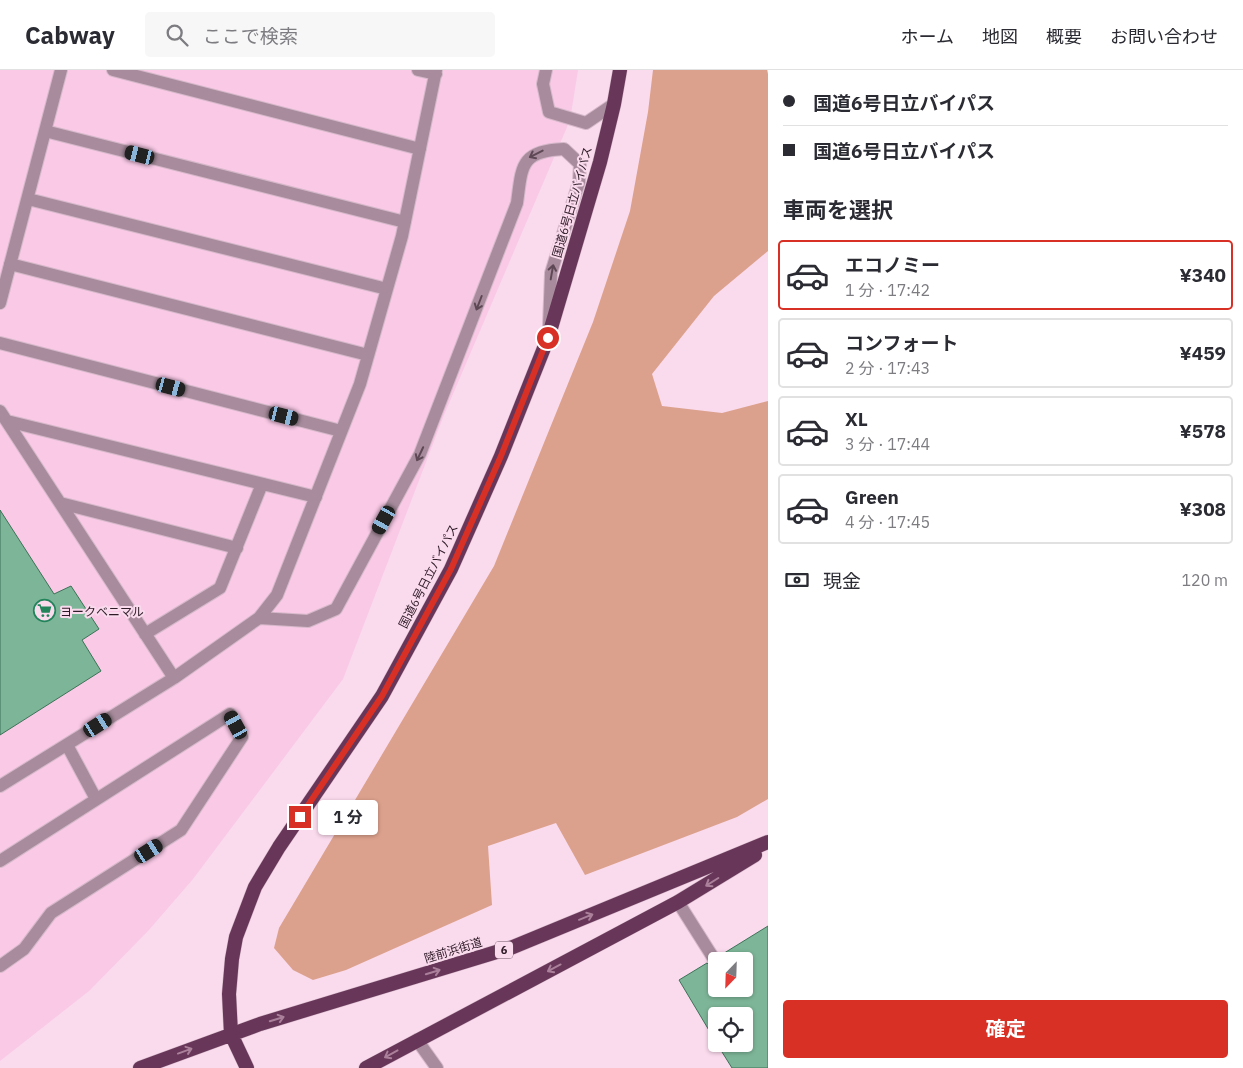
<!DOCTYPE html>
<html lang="ja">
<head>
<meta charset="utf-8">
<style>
	:root { --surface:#fff; --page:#f7f7f7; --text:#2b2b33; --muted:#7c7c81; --line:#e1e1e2; --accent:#d93025 }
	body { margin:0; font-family:"IBM Plex Sans","Noto Sans JP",sans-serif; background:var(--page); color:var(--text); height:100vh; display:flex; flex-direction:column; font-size:19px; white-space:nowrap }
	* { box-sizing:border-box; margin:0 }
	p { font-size:16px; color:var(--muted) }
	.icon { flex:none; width:28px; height:28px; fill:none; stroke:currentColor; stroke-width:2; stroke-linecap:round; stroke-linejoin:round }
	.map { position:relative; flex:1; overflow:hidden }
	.details { display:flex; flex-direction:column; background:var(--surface); width:475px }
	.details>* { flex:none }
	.banner { display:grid; align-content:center; height:110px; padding:0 15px; background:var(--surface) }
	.needle { width:32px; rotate:203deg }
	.buttons { position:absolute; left:708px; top:882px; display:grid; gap:10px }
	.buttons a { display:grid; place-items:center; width:45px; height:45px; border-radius:5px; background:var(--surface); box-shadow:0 1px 4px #0004; font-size:25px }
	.end { position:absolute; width:22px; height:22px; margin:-11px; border:6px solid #d93025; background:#fff; box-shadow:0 0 0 2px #fff }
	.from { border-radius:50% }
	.bubble { position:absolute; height:35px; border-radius:5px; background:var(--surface); box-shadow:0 1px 4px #0004; font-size:16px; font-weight:700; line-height:35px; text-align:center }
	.car { position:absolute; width:15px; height:30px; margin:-15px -8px; border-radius:6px; box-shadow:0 0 4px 1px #0007; background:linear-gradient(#222 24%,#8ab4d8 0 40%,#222 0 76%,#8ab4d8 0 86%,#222 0) }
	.banner b { display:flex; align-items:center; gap:18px; height:48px; font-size:19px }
	.banner b+b { border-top:1px solid var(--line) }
	.banner i { width:12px; height:12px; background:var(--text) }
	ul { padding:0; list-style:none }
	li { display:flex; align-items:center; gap:15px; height:70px; margin:0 10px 8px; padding:0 5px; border:2px solid var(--line); border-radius:5px }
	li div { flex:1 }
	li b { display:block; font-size:19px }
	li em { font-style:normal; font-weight:700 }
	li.selected { border-color:var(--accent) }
	li>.icon { width:45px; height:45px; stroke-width:1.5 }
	h2 { padding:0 15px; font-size:22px; line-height:60px }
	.pay { display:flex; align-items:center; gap:12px; height:55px; padding:0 15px; font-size:19px }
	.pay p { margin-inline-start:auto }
	.button { display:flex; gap:10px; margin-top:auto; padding:10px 15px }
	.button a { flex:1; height:58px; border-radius:5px; background:var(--accent); color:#fff; font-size:20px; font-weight:700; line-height:58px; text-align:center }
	header { display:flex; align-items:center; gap:30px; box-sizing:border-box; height:70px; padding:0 25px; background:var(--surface); border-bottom:1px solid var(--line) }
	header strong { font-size:24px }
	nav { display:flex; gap:28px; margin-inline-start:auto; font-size:18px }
	.search { width:350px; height:45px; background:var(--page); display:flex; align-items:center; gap:12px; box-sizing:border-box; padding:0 18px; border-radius:5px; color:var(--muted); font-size:19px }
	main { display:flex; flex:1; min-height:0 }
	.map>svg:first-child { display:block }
</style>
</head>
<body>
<header>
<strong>Cabway</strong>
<div class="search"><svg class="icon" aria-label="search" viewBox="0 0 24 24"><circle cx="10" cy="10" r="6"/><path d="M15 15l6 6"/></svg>ここで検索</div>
<nav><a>ホーム</a><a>地図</a><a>概要</a><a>お問い合わせ</a></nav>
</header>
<main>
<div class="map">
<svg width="768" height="998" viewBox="0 0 768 998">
	<rect width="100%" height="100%" fill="#fadaed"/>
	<path fill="#f9c9e6" d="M0,0H578L570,50L444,345L343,609L193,809L148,861L89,921L0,991Z"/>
	<path fill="#dca18c" d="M653,0H767L768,4V181L714,226L652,304L662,336L722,343L768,331V729L737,747L585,805L556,753L488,776L492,835L346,900L313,910L293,900L274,878L279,858L494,496L593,252L630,141L648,42Z"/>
	<path fill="#7db598" stroke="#3c7258" d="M0,440L54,524L71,516L99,559L82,570L101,601L0,665Z
		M768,856V998H732L717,974H744V946H716V972L679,910L707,893L711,896L716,897V919H744V891H722L721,885Z"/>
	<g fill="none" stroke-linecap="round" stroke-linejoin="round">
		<defs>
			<path id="service" d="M113,0L420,79
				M418,0L436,4
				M546,0L543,14L549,42L586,53L614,34
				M45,61L405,152
				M28,129L387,219
				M10,194L368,285
				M0,233L61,0
				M0,273L341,361
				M0,341L174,608
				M7,351L316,427
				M60,433L237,478
				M259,548L308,551L336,539L420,384L517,133C522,96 520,81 564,79L580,94L579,112L551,203L549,256
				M145,564L220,518L262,414
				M67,675L96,729
				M0,716L174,608L259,548L277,525L360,314L402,166L436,0
				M0,791L230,644L242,667L181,760L51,843L24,879L0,896
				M678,832L714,889
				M417,970L437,998"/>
			<path id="trunk" d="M140,998L260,954L513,877L768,772
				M247,998L231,964L229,924L232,889L236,867L255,817L279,777L382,626L451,499L501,386L548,268L600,92L614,34L620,0
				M366,998L678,832L755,785"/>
		</defs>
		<use href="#service" stroke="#d5b8c9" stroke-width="14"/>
		<use href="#trunk" stroke="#d5b8c9" stroke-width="15"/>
		<use href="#service" stroke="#a88c9d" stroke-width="12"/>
		<use href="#trunk" stroke="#683658" stroke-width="14"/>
	</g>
	<defs><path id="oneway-shaft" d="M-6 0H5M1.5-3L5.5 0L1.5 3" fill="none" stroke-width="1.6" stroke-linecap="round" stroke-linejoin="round" transform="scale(1.25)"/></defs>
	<g stroke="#5f4856">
		<use href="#oneway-shaft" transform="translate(536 84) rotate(153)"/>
		<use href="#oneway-shaft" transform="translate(552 202) rotate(-80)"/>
		<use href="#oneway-shaft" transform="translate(479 233) rotate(111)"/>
		<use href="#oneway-shaft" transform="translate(420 384) rotate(115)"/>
	</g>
	<g stroke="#aa809b">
		<use href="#oneway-shaft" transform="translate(712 812) rotate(148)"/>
		<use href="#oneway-shaft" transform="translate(586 847) rotate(-22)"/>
		<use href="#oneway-shaft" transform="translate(554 898) rotate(152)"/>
		<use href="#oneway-shaft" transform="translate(433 902) rotate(-17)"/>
		<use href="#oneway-shaft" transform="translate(277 949) rotate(-17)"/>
		<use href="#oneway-shaft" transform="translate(185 981) rotate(-20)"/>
		<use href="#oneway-shaft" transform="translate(391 984) rotate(151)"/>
	</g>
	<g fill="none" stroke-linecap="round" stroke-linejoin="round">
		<path stroke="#d93025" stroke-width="6" d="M300,747L382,626L451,499L501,386L548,268"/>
	</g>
	<defs>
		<symbol id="supermarket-ring" viewBox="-11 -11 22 22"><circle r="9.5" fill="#fadaed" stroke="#23845c" stroke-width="1.5"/><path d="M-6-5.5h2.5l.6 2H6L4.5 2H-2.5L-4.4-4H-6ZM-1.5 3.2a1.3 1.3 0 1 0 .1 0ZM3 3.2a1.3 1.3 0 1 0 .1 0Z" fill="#23845c"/></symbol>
	</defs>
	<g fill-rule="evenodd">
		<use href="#supermarket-ring" x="32" y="528" width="25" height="25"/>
	</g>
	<g text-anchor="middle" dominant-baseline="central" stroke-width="4" stroke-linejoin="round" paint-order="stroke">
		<rect fill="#fadaed" stroke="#6b5462" stroke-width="1" x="495" y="871.5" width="18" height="17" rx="4"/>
		<g font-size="11" font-weight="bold" fill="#2e1b27">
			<text x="504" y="880">6</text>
		</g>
		<g font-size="12" fill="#2e1b27" stroke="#fadaed">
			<text transform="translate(572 132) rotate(-74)">国道6号日立バイパス</text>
			<text transform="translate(428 506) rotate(-63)">国道6号日立バイパス</text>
			<text transform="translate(453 880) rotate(-17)">陸前浜街道</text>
		</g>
		<g font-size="12" fill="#2e1b27" stroke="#fadaed" text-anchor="start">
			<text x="60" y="541">ヨークベニマル</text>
		</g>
	</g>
</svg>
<div class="buttons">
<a><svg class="needle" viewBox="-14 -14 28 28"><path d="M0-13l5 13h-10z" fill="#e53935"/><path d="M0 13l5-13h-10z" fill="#7c7c81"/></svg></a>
<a><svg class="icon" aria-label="locate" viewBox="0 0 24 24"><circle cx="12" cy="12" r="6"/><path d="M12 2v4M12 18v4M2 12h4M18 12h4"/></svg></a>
</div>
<i class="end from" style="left:548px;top:268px"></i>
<i class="end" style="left:300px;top:747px"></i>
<div class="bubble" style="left:318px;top:730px;width:60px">1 分</div>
<i class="car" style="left:140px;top:85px;rotate:284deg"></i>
<i class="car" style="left:171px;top:317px;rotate:105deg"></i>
<i class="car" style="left:284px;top:346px;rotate:104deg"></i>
<i class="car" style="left:384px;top:450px;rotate:209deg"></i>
<i class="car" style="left:98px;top:655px;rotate:58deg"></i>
<i class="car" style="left:236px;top:655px;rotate:331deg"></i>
<i class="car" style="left:149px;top:781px;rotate:58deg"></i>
</div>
<section class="details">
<div class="banner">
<b><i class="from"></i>国道6号日立バイパス</b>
<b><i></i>国道6号日立バイパス</b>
</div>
<h2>車両を選択</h2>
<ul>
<li class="selected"><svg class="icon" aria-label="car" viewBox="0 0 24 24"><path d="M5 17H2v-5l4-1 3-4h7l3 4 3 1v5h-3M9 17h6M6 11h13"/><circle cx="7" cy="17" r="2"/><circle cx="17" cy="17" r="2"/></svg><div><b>エコノミー</b><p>1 分 · 17:42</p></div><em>¥340</em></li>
<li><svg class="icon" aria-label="car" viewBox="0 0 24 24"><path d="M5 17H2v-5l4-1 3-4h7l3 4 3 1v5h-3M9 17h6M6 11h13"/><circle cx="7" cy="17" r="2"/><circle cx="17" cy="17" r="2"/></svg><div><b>コンフォート</b><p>2 分 · 17:43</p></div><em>¥459</em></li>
<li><svg class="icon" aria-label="car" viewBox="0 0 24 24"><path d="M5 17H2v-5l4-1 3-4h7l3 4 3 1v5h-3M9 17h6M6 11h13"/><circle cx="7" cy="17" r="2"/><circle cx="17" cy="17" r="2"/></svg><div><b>XL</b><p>3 分 · 17:44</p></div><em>¥578</em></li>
<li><svg class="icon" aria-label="car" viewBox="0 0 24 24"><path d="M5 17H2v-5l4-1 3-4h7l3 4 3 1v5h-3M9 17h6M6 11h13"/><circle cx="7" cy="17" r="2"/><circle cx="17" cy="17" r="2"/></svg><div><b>Green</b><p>4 分 · 17:45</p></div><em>¥308</em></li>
</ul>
<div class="pay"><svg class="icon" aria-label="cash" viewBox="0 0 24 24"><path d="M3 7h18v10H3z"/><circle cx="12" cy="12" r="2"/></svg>現金<p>120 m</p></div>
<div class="button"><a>確定</a></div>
</section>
</main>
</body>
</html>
